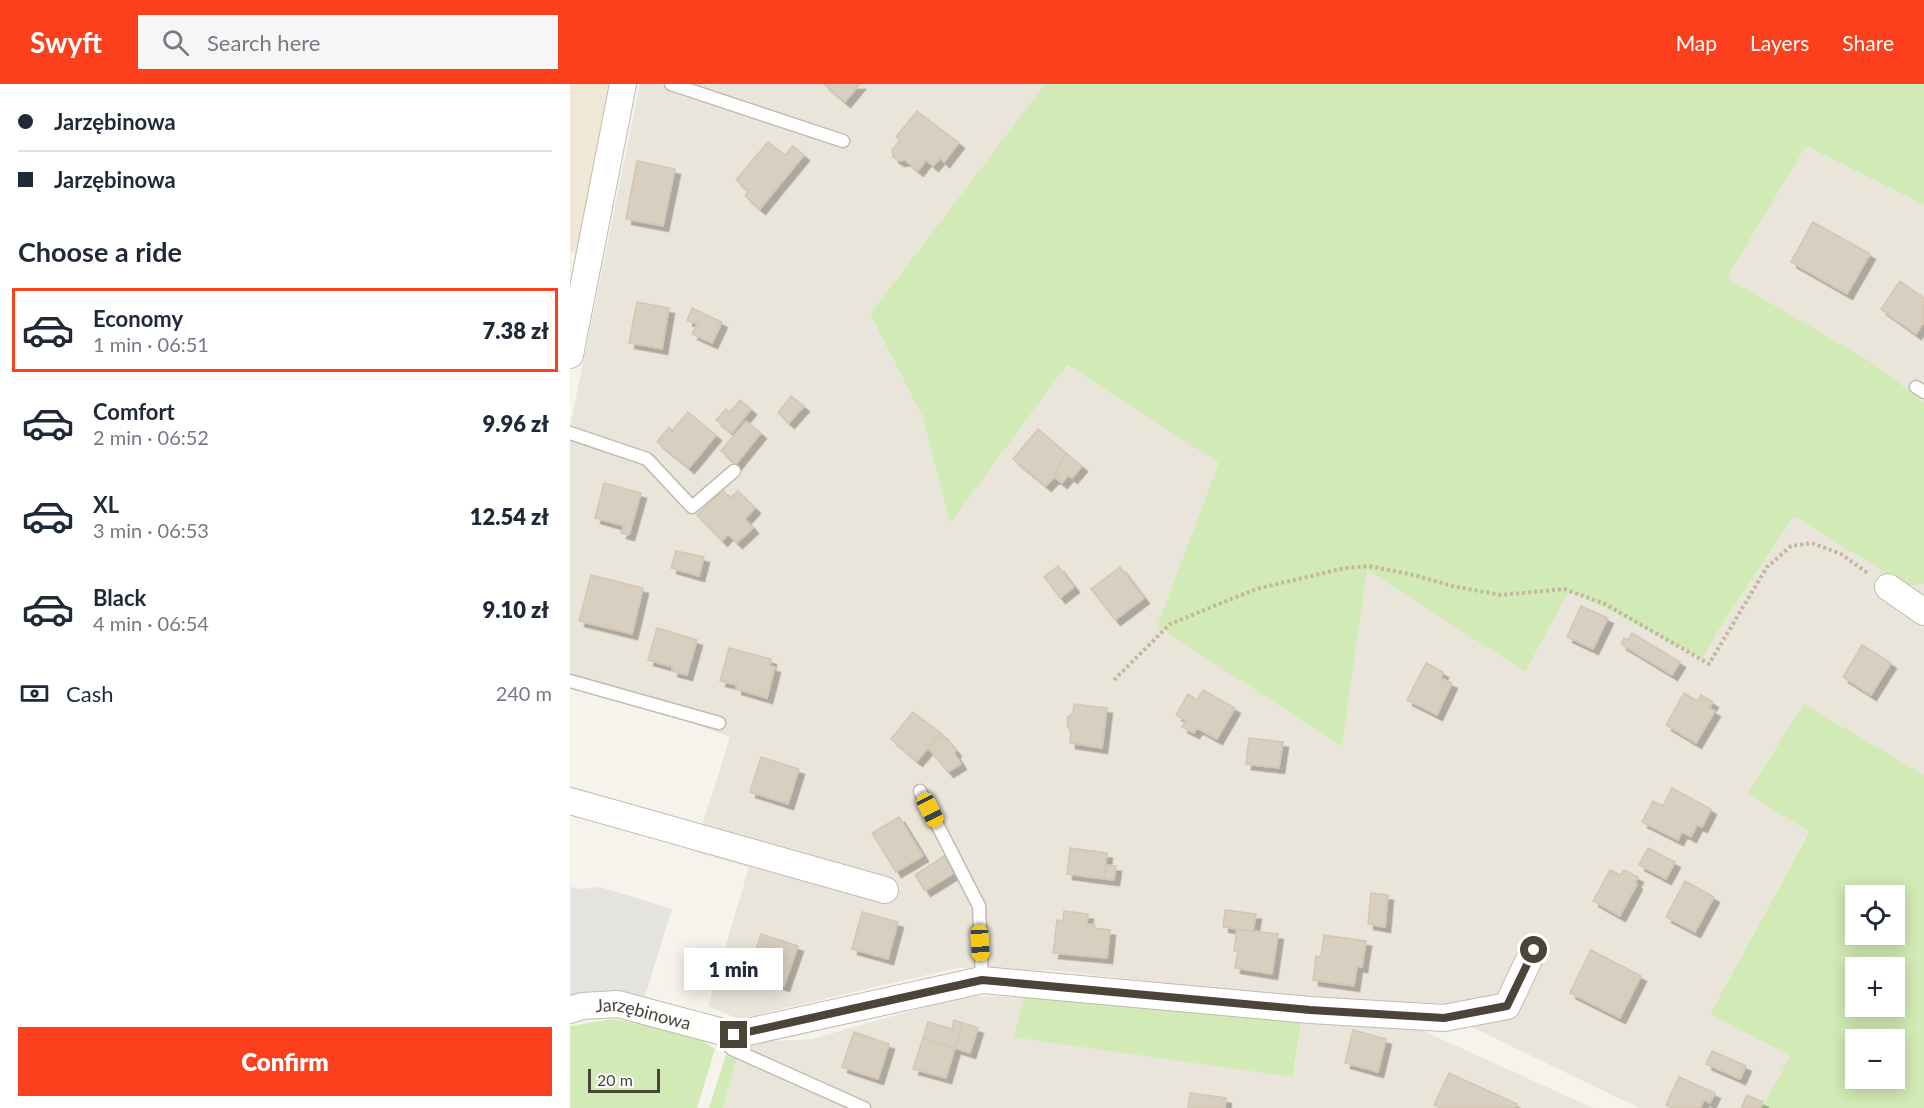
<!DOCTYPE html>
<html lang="en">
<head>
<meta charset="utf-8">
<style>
	:root { --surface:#fff; --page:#f6f6f7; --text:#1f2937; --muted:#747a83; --line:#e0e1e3; --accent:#fc3f1d }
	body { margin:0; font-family:Lato,sans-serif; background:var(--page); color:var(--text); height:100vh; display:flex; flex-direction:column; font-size:22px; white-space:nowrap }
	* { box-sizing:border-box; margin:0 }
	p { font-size:20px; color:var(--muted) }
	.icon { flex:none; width:33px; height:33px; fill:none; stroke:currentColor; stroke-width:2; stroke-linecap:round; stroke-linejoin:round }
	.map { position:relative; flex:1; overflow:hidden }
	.side { display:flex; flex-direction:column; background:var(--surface); width:570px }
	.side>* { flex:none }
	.guide { display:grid; align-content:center; height:132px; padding:0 18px; background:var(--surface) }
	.controls { position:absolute; left:1275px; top:801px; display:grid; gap:12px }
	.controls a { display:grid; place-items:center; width:60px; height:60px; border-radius:0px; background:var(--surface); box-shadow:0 3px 15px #0003; font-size:30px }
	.scale { position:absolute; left:18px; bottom:15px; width:72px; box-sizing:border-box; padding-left:6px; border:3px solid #4b4439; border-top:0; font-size:16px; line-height:21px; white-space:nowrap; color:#4b4439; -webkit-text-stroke:4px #fff; paint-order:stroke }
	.end { position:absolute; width:27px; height:27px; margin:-14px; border:8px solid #4b4439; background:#fff; box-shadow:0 0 0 3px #fff }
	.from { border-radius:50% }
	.bubble { position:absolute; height:42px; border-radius:0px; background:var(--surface); box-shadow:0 3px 15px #0003; font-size:20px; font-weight:800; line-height:42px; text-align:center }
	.car { position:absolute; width:18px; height:36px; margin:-18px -9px; border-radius:8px; box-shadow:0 0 4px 2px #0007; background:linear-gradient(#f5c518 24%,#345 0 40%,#f5c518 0 76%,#345 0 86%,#f5c518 0) }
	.guide b { display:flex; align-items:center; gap:21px; height:57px; font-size:22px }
	.guide b+b { border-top:2px solid var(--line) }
	.guide i { width:15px; height:15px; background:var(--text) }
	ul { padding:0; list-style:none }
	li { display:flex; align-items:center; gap:18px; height:84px; margin:0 12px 9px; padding:0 6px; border:3px solid transparent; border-radius:0px }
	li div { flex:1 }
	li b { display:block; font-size:22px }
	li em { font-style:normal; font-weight:800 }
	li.on { border-color:var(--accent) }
	li>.icon { width:54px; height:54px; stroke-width:1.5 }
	h2 { padding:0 18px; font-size:27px; line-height:72px }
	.pay { display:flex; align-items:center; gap:15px; height:66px; padding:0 18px; font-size:22px }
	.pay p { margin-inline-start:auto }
	.button { display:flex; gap:12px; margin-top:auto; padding:12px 18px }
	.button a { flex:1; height:69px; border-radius:0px; background:var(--accent); color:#fff; font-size:24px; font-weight:800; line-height:69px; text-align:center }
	header { display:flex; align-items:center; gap:36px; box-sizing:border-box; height:84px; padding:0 30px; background:var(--accent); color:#fff }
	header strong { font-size:28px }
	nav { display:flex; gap:33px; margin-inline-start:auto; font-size:21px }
	.search { width:420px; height:54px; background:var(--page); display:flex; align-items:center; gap:15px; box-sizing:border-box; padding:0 21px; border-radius:0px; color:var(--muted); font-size:22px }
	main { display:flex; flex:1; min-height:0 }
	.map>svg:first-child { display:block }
</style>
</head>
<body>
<header>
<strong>Swyft</strong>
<div class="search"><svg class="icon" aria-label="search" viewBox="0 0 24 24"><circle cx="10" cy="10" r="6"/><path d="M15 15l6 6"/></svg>Search here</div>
<nav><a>Map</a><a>Layers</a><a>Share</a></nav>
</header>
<main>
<section class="side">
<div class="guide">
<b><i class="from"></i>Jarzębinowa</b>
<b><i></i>Jarzębinowa</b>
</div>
<h2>Choose a ride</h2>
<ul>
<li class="on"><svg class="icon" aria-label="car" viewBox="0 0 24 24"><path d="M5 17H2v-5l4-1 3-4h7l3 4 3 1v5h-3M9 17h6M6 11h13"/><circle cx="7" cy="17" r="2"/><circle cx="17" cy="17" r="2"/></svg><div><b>Economy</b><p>1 min · 06:51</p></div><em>7.38 zł</em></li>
<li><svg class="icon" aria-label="car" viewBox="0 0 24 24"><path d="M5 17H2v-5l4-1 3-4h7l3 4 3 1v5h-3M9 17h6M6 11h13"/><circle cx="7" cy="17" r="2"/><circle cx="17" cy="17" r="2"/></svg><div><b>Comfort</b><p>2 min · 06:52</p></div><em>9.96 zł</em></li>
<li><svg class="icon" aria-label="car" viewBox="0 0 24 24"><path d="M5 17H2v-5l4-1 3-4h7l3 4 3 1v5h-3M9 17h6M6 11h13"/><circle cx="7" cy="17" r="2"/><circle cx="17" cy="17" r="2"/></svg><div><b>XL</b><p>3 min · 06:53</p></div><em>12.54 zł</em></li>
<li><svg class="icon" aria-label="car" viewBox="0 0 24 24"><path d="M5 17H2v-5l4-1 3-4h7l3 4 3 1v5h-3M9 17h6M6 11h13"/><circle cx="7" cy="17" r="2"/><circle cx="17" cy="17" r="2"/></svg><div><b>Black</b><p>4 min · 06:54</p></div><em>9.10 zł</em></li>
</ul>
<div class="pay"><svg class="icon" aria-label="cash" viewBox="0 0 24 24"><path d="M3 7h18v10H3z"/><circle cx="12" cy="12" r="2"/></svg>Cash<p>240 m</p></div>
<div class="button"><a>Confirm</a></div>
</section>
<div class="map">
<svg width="1354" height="1024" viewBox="0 0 1354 1024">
	<defs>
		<filter id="shadow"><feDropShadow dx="5.5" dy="5.5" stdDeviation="0" flood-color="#0004"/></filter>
	</defs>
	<rect width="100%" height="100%" fill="#f6f3ec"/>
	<path fill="#eae5da" d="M70,0H475L300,230L353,334L380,438L497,281L650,379L587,542L772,663L797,486L955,588L1000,506L1133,575L1146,550L1224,432L1336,502L1354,500V691L1234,620L1239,747L1140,930L1220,972L1192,1024H1069L900,942L765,918L488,887L387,884L169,935L138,922L179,783L124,768L160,653L0,594V343Z
		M1236,62L1354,121V318L1157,194Z
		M454,912L443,952L724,992L732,934L813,935L851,946L1023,1024H153L172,959L242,955L390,913Z"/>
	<path fill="#efe8d6" d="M0,0H38L12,171L0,167Z"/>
	<path fill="#d2eab5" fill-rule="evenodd" d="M475,0H1354V121L1236,62L1157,194L1301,278L1354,318V500L1336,502L1224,432L1146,550L1133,575L1000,506L955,588L797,486L772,663L587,542L649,379L497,281L380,439L353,334L300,230Z
		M1234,620L1354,691V1024H1192L1220,972L1140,930L1239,748L1178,709ZM1286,812H1324V850H1286ZM1286,884H1324V922H1286ZM1286,956H1324V994H1286Z
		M454,912L732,934L723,993L443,953Z
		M43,935L123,950L145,965L127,1024H0V942Z
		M156,971L167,975L153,1024H139Z"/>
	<path fill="#e5e3e0" d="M0,803L12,805L30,803L102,825L74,915L0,916Z"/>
	<path fill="#d8cfc1" stroke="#d3c7b4" stroke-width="1.5" filter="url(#shadow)" d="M254,0H290L275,18Z
		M347,27L389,59L374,78L370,74L363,82L356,76L348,87L335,76L329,77L323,73L322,66L330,56L326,53Z
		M198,58L215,71L223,62L234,71L190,125L175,112L179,107L166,96Z
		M67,77L105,85L93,142L56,135Z
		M1243,138L1300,170L1277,210L1221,178Z
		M1330,197L1354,214V238L1346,250L1311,225Z
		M67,218L99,224L92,265L59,259Z
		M122,224L152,238L142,259L122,250L127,240L117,236Z
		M221,312L234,322L219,339L208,329Z
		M170,316L181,325L162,349L146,336L156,325L160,328Z
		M118,328L146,351L119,384L87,358L99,343L102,347Z
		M176,337L191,349L166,380L151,367Z
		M468,345L496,369L484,393L476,402L443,375Z
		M496,369L512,382L502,394L498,391L492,399L484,393Z
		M34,399L71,409L59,451L51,449L54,442L25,434Z
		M153,406L160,414L168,407L185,424L175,435L183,444L167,459L158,450L152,457L127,431Z
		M106,467L134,473L129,492L101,484Z
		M488,482L504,503L490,514L474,493Z
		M550,483L574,514L545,536L521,505Z
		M21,491L73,504L62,550L9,537Z
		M1011,522L1038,534L1023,565L997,553Z
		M87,544L127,556L117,591L102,587L103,583L78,576Z
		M1062,549L1110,578L1102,591L1051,560L1054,554L1058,556Z
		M1292,561L1321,579L1301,611L1273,593Z
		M159,564L201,575L200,582L205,583L197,614L166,605L167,601L150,597Z
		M856,579L873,588L871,594L882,599L867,631L837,616Z
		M633,606L665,624L647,655L627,644L624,649L612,643L616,637L606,631L618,610L627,616Z
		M1114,609L1127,617L1131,611L1143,618L1139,624L1145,627L1126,659L1096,641Z
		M504,620L537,624L532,664L500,659L501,647L497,641L498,633L503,629Z
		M343,628L371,649L347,677L321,655Z
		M371,649L386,667L384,669L391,680L378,688L358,664Z
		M679,654L713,658L709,684L676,680Z
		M191,673L229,685L218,720L180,708Z
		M1102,704L1141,725L1132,743L1127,741L1121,753L1112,748L1108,756L1072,738L1083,717L1093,722Z
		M329,733L353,772L326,788L302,749Z
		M500,764L537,769L534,795L497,790Z
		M1078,764L1105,778L1096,795L1069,781Z
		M374,772L384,789L355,807L345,791Z
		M536,781L546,782L544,796L534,795Z
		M1040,786L1050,791L1054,786L1068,793L1065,799L1067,800L1050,832L1023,817Z
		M1115,797L1144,813L1125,848L1096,833Z
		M801,809L818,811L815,843L798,840Z
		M655,826L686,830L683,848L653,843Z
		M494,827L518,830L517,840L525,841L524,844L540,846L537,874L483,869L487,836L493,837Z
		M292,828L328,838L318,875L282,865Z
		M667,845L708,850L702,890L665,884L668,867H664Z
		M191,850L228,862L214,902L202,898L204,893L180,886Z
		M754,851L796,857L792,883L787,882L784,902L743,896L746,872L751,873Z
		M1021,866L1071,892L1050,934L1000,909Z
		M384,936L393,939L385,964L353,954L358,938L382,945Z
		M393,939L408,944L400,969L385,964Z
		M783,946L816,955L808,988L775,979Z
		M284,948L319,960L308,995L272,983Z
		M353,954L385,964L376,994L343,985Z
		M1142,967L1176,982L1170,995L1136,980Z
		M879,989L947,1020L945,1024H871L864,1021Z
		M1109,993L1145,1009L1140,1019L1134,1016L1130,1024H1101L1096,1021Z
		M620,1009L656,1014L655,1024H618Z
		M1177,1011L1193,1018L1190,1024H1171Z"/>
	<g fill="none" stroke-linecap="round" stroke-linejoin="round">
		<defs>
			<path id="service" d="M101,0L273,57
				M1346,303L1354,308
				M0,349L77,375L122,423L164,387
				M0,597L149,639
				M350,707L409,822L412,896
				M150,952L162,965L294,1024"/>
			<g id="minor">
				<path d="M0,271L53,0"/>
				<path d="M1318,503L1354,528"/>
				<path d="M0,717L315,806"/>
				<path id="s1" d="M0,926L12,922L48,920L164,951L412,896L740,926L874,934L937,922L964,865"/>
			</g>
		</defs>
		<use href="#service" stroke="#c2bbae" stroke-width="15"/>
		<use href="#minor" stroke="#c2bbae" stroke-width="28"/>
		<path stroke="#c4b79f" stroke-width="4" stroke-dasharray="3 3" stroke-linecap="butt" d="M544,596L600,540L686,505L775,484L799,482L844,491L882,502L931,511L994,505L1035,520L1139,580L1197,483L1221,462L1242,459L1271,470L1299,490"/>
		<use href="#service" stroke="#fff" stroke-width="12"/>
		<use href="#minor" stroke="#fff" stroke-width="26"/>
	</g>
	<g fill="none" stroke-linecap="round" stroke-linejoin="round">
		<path stroke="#4b4439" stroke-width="8" d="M164,951L412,896L740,926L874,934L937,922L964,866"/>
	</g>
	<g text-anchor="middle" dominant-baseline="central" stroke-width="5" stroke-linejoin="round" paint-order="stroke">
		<g font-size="18" fill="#4b4439" stroke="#fff">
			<text stroke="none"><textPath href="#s1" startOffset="75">Jarzębinowa</textPath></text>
		</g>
	</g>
</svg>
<div class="controls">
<a><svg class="icon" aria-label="locate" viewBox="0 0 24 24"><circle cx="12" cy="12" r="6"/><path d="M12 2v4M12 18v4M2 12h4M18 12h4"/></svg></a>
<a>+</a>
<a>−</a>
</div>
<div class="scale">20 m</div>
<i class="end from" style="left:964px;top:866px"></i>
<i class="end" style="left:164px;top:951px"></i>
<div class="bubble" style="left:114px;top:864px;width:99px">1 min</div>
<i class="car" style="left:360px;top:726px;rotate:153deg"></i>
<i class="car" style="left:410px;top:859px;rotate:177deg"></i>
</div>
</main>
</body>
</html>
